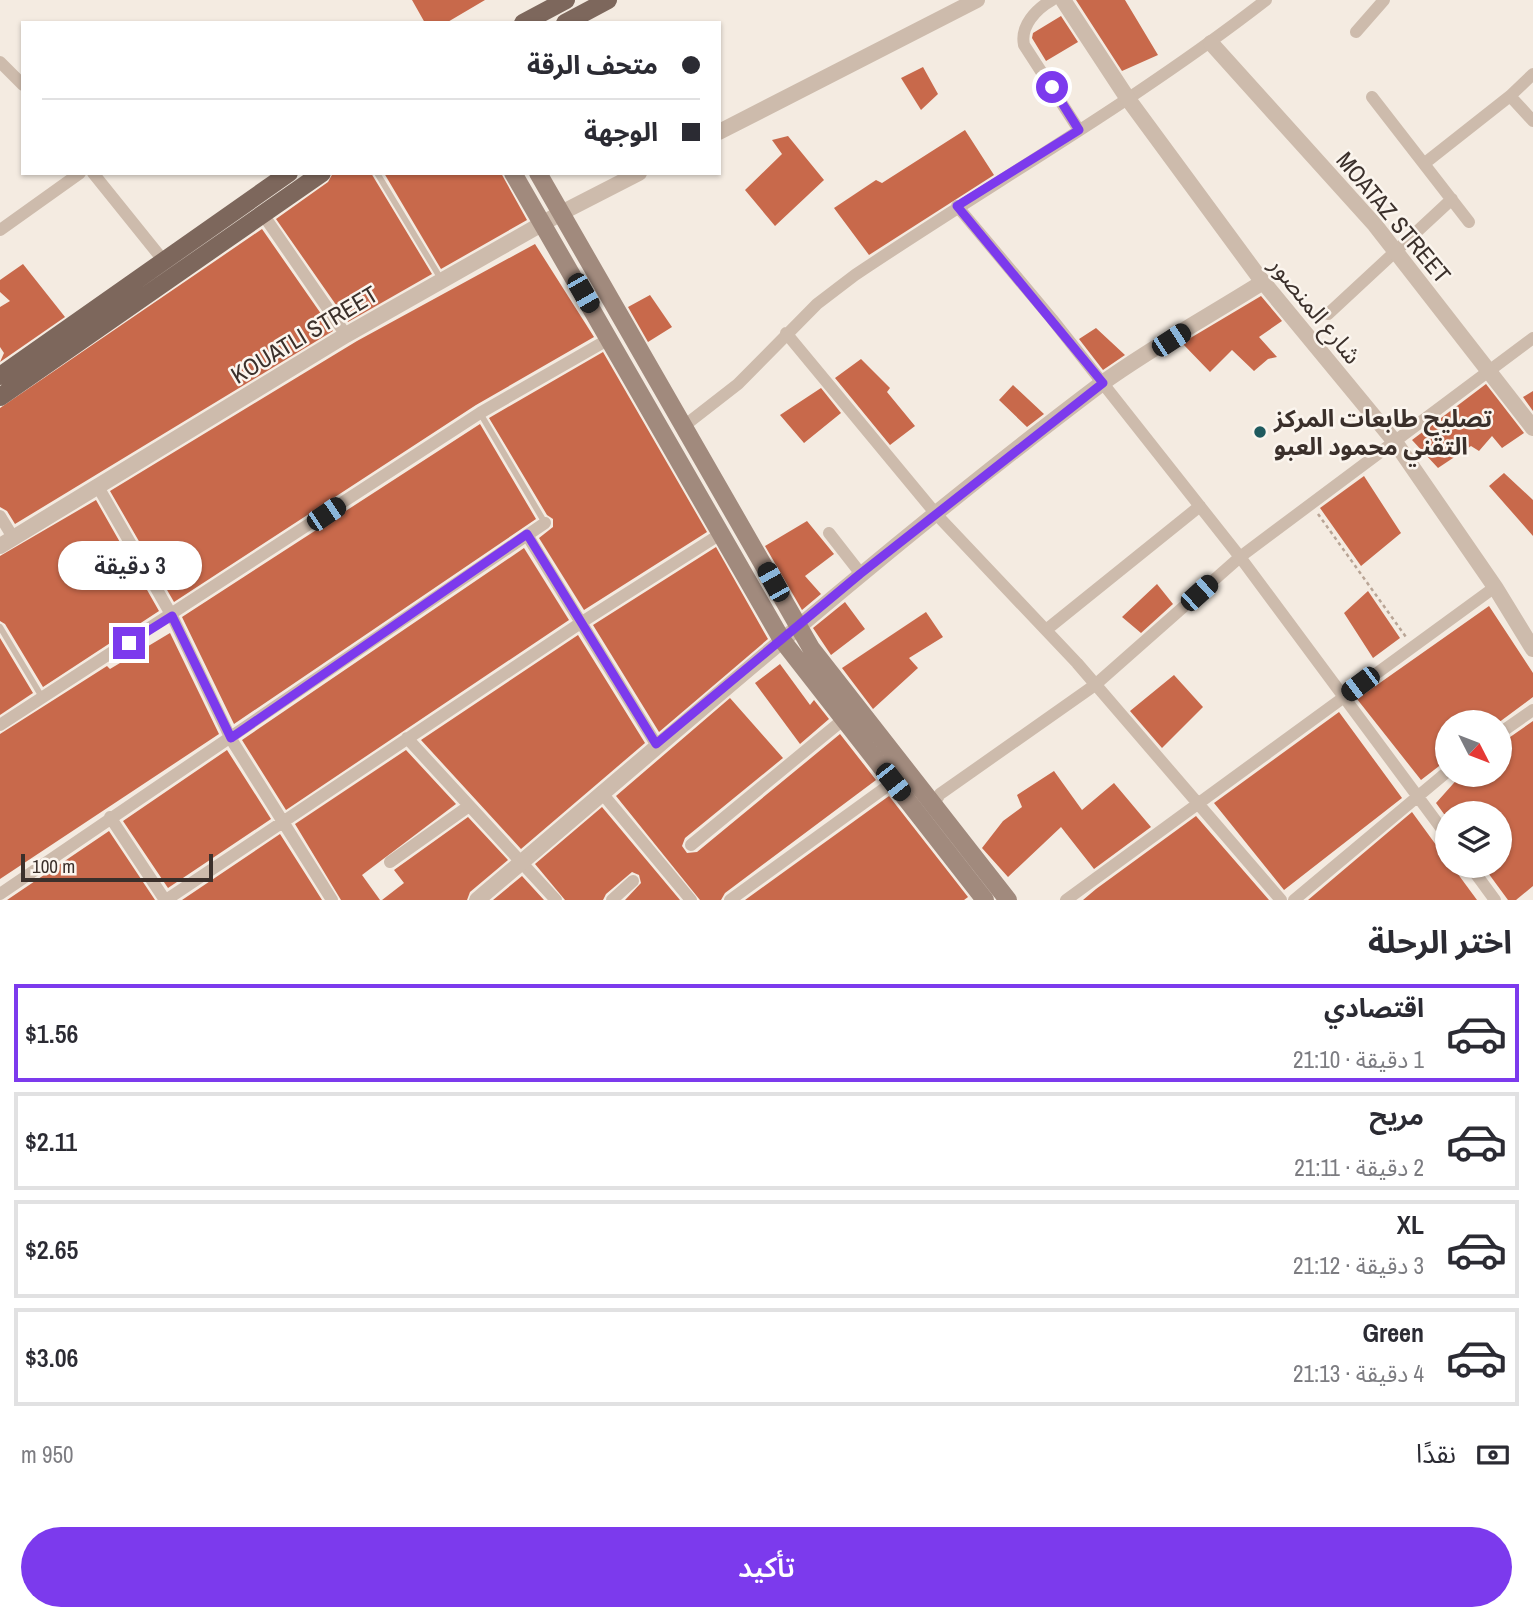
<!DOCTYPE html>
<html lang="ar">
<head>
<meta charset="utf-8">
<style>
	:root { --surface:#fff; --page:#f7f7f7; --text:#2b2b33; --muted:#7c7c81; --line:#e1e1e2; --accent:#7c3aed }
	body { margin:0; font-family:"Archivo Narrow","Noto Sans Arabic",sans-serif; background:var(--page); color:var(--text); direction:rtl; height:100vh; display:flex; flex-direction:column; font-size:26px; white-space:nowrap }
	* { box-sizing:border-box; margin:0 }
	p { font-size:23px; color:var(--muted) }
	.icon { flex:none; width:38px; height:38px; fill:none; stroke:currentColor; stroke-width:2; stroke-linecap:round; stroke-linejoin:round }
	.map { position:relative; height:900px; overflow:hidden; direction:ltr }
	.drawer { display:flex; flex-direction:column; background:var(--surface); flex:1 }
	.drawer>* { flex:none }
	.top-card { position:absolute; left:21px; top:21px; width:700px; height:154px; border-radius:0px; box-shadow:0 2px 5px #0004; direction:rtl; display:grid; align-content:center; height:154px; padding:0 21px; background:var(--surface) }
	.needle { width:46px; rotate:132deg }
	.buttons { position:absolute; left:1435px; top:710px; display:grid; gap:14px }
	.buttons a { display:grid; place-items:center; width:77px; height:77px; border-radius:50%; background:var(--surface); box-shadow:0 2px 5px #0004; font-size:35px }
	.scale { position:absolute; left:21px; bottom:18px; width:192px; box-sizing:border-box; padding-left:7px; border:4px solid #3b302b; border-top:0; font-size:19px; line-height:24px; white-space:nowrap; color:#3b302b; -webkit-text-stroke:5px #fbf5ee; paint-order:stroke }
	.end { position:absolute; width:32px; height:32px; margin:-16px; border:9px solid #7c3aed; background:#fff; box-shadow:0 0 0 4px #fff }
	.from { border-radius:50% }
	.bubble { position:absolute; height:49px; border-radius:24px; background:var(--surface); box-shadow:0 2px 5px #0004; font-size:23px; font-weight:600; line-height:49px; text-align:center; direction:rtl }
	.car { position:absolute; width:21px; height:42px; margin:-21px -10px; border-radius:9px; box-shadow:0 0 5px 2px #0007; background:linear-gradient(#222 24%,#8ab4d8 0 40%,#222 0 76%,#8ab4d8 0 86%,#222 0) }
	.top-card b { display:flex; align-items:center; gap:24px; height:66px; font-size:26px }
	.top-card b+b { border-top:2px solid var(--line) }
	.top-card i { width:18px; height:18px; background:var(--text) }
	ul { padding:0; list-style:none }
	li { display:flex; align-items:center; gap:21px; height:98px; margin:0 14px 10px; padding:0 7px; border:4px solid var(--line); border-radius:0px }
	li div { flex:1 }
	li b { display:block; font-size:26px }
	li em { font-style:normal; font-weight:600 }
	li.active { border-color:var(--accent) }
	li>.icon { width:63px; height:63px; stroke-width:1.5 }
	h2 { padding:0 21px; font-size:32px; line-height:84px }
	.pay { display:flex; align-items:center; gap:18px; height:77px; padding:0 21px; font-size:26px }
	.pay p { margin-inline-start:auto }
	.action { display:flex; gap:14px; margin-top:auto; padding:14px 21px }
	.action a { flex:1; height:80px; border-radius:42px; background:var(--accent); color:#fff; font-size:28px; font-weight:600; line-height:80px; text-align:center }
	.map>svg:first-child { display:block }
</style>
</head>
<body>
<div class="map">
<svg width="1533" height="900" viewBox="0 0 1533 900">
	<rect width="100%" height="100%" fill="#f4ebe1"/>
	<path fill="#c8694b" d="M412,0H485L446,23H425Z
		M1076,0H1125L1158,55L1122,71Z
		M1061,16L1078,42L1046,61L1032,38L1033,33Z
		M923,67L938,94L921,110L901,78Z
		M965,130L994,175L869,255L834,208L876,180L882,183Z
		M788,136L824,180L775,226L745,190L782,154L772,140Z
		M333,173H371L432,274L348,322L276,219L328,182Z
		M384,173H501L527,220L441,269Z
		M262,229L333,331L15,524L7,511L0,507V408Z
		M535,244L594,337L476,405L174,602L110,491L357,341Z
		M23,264L65,317L0,362L4,353L0,347V307L10,301L0,292V280Z
		M650,295L672,327L648,342L628,307Z
		M1261,296L1282,321L1259,337L1277,357L1268,359L1254,371L1232,350L1210,372L1182,343Z
		M1096,328L1125,355L1103,370L1079,339Z
		M603,352L707,532L584,610L539,538L553,527V519L547,515L489,418Z
		M861,359L890,388L887,392L915,426L890,445L835,378Z
		M1486,384L1524,433L1502,448L1492,436L1479,451L1471,446L1438,468L1412,440Z
		M1013,385L1044,414L1027,427L999,400Z
		M821,388L841,413L804,443L780,415Z
		M1533,391V411L1523,397Z
		M480,424L536,519L234,724L182,617Z
		M1504,473L1533,500V536L1489,486Z
		M1364,476L1401,533L1361,566L1320,508Z
		M96,500L159,611L43,687L5,624L0,621V556Z
		M807,521L834,554L805,576L821,594L802,610L765,546Z
		M716,547L768,639L659,732L593,625Z
		M524,548L569,620L286,810L242,740Z
		M1157,584L1173,604L1141,633L1122,617Z
		M1368,591L1400,638L1373,658L1344,613Z
		M845,602L865,629L831,655L813,628Z
		M1489,606L1533,673V697L1498,723H1447V760L1421,780L1357,699Z
		M926,612L943,637L909,658L918,668L873,709L842,668Z
		M170,633L219,734L0,879V734L107,666L110,669Z
		M578,635L645,743L521,849L421,740Z
		M0,638L33,693L0,715Z
		M780,664L810,705L814,700L829,719L800,744L755,683Z
		M1174,675L1203,707L1162,748L1130,711Z
		M730,698L783,758L685,838L682,846L687,853L697,852L840,734L876,780L725,893L721,900H700L616,796Z
		M1339,712L1402,798L1284,890L1214,803Z
		M1533,721V886L1516,900H1508L1483,866H1500V814H1444L1436,803L1461,775H1500V744Z
		M227,750L271,819L168,888L123,821Z
		M406,750L456,804L362,875L380,900H341L295,824Z
		M1054,771L1082,810L1114,783L1151,827L1094,869L1061,827L1008,877L982,848L1003,821L1022,807L1017,795Z
		M889,796L968,897L964,900H745Z
		M602,807L680,900H625L641,883L639,875L632,872L606,894L603,900H565L535,864Z
		M1412,812L1447,860V866H1452L1477,900H1308Z
		M1196,816L1269,900H1083L1096,889Z
		M468,817L508,860L470,892L467,900H382L404,883L394,870Z
		M109,831L155,900H7Z
		M280,834L322,900H182Z
		M522,876L544,900H493Z"/>
	<g fill="none" stroke-linecap="round" stroke-linejoin="round">
		<path stroke="#b9a596" stroke-width="2.5" stroke-dasharray="3.5 3.5" stroke-linecap="butt" d="M1318,514L1406,637"/>
		<path stroke="#cdbbac" stroke-width="6" d="M377,173L441,279
			M480,413L545,523
			M0,627L42,697"/>
		<path stroke="#cdbbac" stroke-width="12" d="M1052,0C1036,9 1020,26 1024,45L1079,130
			M1356,32L1384,0
			M0,62L23,85
			M1510,96L1533,121
			M1372,97L1469,222
			M1425,163L1510,96L1533,74
			M93,173L163,260
			M957,206L1052,319L1240,557L1447,836
			M262,213L346,335
			M0,230L80,173
			M1328,314L1452,199
			M786,333L936,514L1077,663L1281,900
			M684,426L738,384L817,304L855,275C992,183 1136,101 1266,0
			M97,485L172,616L231,739L332,900
			M0,516L14,539
			M829,533L861,574
			M527,535L656,744
			M1046,630L1200,506
			M0,725L480,413L609,339
			M1500,733L1533,710
			M407,738L556,900
			M601,792L691,900
			M933,805L940,794L1095,685L1240,557L1533,338
			M110,817L165,900
			M691,845L844,719
			M390,862L469,806
			M1470,866L1495,900
			M0,894L545,523
			M166,900L582,622L722,533
			M612,900L633,881
			M730,900L893,782
			M1066,900L1495,587
			M1294,900L1447,772"/>
		<path stroke="#cdbbac" stroke-width="16" d="M1063,0L1128,99L1259,277L1395,442L1495,587L1533,649
			M1211,43L1375,225L1533,428
			M719,132L977,0
			M0,546L346,335L561,213L639,173
			M477,900C683,726 885,547 1101,384C1152,347 1209,316 1263,282"/>
		<path stroke="#a18a7d" stroke-width="18" d="M513,173L782,640L985,900
			M538,173L811,648L1008,900"/>
		<path stroke="#7d675c" stroke-width="18" d="M523,23L566,0
			M565,23L608,0
			M0,376L289,173
			M0,397L322,173"/>
	</g>
	<g fill="none" stroke-linecap="round" stroke-linejoin="round">
		<path stroke="#7c3aed" stroke-width="9" d="M129,643L172,616L231,738L527,534L656,744L860,574L1103,383L957,206L1079,130L1052,87"/>
	</g>
	<circle fill="#1f5a5e" stroke="#fbf5ee" stroke-width="2.5" cx="1260" cy="432" r="7"/>
	<g text-anchor="middle" dominant-baseline="central" stroke-width="5" stroke-linejoin="round" paint-order="stroke">
		<g font-size="24" fill="#3b302b" stroke="#fbf5ee">
			<text transform="translate(1394 217) rotate(50)">MOATAZ STREET</text>
			<text transform="translate(1316 310) rotate(51)">شارع المنصور</text>
			<text transform="translate(304 334) rotate(-31)">KOUATLI STREET</text>
		</g>
		<g font-size="24" font-weight="bold" fill="#3b302b" stroke="#fbf5ee" text-anchor="start">
			<text x="1274" y="418">تصليح طابعات المركز<tspan x="1274" dy="28">التقني محمود العبو</tspan></text>
		</g>
	</g>
</svg>
<div class="buttons">
<a><svg class="needle" viewBox="-14 -14 28 28"><path d="M0-13l5 13h-10z" fill="#e53935"/><path d="M0 13l5-13h-10z" fill="#7c7c81"/></svg></a>
<a><svg class="icon" aria-label="layers" viewBox="0 0 24 24"><path d="M12 4l9 5-9 5-9-5zM3 14l9 5 9-5"/></svg></a>
</div>
<div class="scale">100 m</div>
<i class="end from" style="left:1052px;top:87px"></i>
<i class="end" style="left:129px;top:643px"></i>
<div class="bubble" style="left:58px;top:541px;width:144px">3 دقيقة</div>
<i class="car" style="left:583px;top:293px;rotate:150deg"></i>
<i class="car" style="left:1171px;top:340px;rotate:57deg"></i>
<i class="car" style="left:326px;top:514px;rotate:56deg"></i>
<i class="car" style="left:773px;top:582px;rotate:331deg"></i>
<i class="car" style="left:1199px;top:593px;rotate:48deg"></i>
<i class="car" style="left:1360px;top:684px;rotate:233deg"></i>
<i class="car" style="left:893px;top:782px;rotate:142deg"></i>
<div class="top-card">
<b><i class="from"></i>متحف الرقة</b>
<b><i></i>الوجهة</b>
</div>
</div>
<section class="drawer">
<h2>اختر الرحلة</h2>
<ul>
<li class="active"><svg class="icon" aria-label="car" viewBox="0 0 24 24"><path d="M5 17H2v-5l4-1 3-4h7l3 4 3 1v5h-3M9 17h6M6 11h13"/><circle cx="7" cy="17" r="2"/><circle cx="17" cy="17" r="2"/></svg><div><b>اقتصادي</b><p>1 دقيقة · 21:10</p></div><em>$1.56</em></li>
<li><svg class="icon" aria-label="car" viewBox="0 0 24 24"><path d="M5 17H2v-5l4-1 3-4h7l3 4 3 1v5h-3M9 17h6M6 11h13"/><circle cx="7" cy="17" r="2"/><circle cx="17" cy="17" r="2"/></svg><div><b>مريح</b><p>2 دقيقة · 21:11</p></div><em>$2.11</em></li>
<li><svg class="icon" aria-label="car" viewBox="0 0 24 24"><path d="M5 17H2v-5l4-1 3-4h7l3 4 3 1v5h-3M9 17h6M6 11h13"/><circle cx="7" cy="17" r="2"/><circle cx="17" cy="17" r="2"/></svg><div><b>XL</b><p>3 دقيقة · 21:12</p></div><em>$2.65</em></li>
<li><svg class="icon" aria-label="car" viewBox="0 0 24 24"><path d="M5 17H2v-5l4-1 3-4h7l3 4 3 1v5h-3M9 17h6M6 11h13"/><circle cx="7" cy="17" r="2"/><circle cx="17" cy="17" r="2"/></svg><div><b>Green</b><p>4 دقيقة · 21:13</p></div><em>$3.06</em></li>
</ul>
<div class="pay"><svg class="icon" aria-label="cash" viewBox="0 0 24 24"><path d="M3 7h18v10H3z"/><circle cx="12" cy="12" r="2"/></svg>نقدًا<p>950 m</p></div>
<div class="action"><a>تأكيد</a></div>
</section>
</body>
</html>
